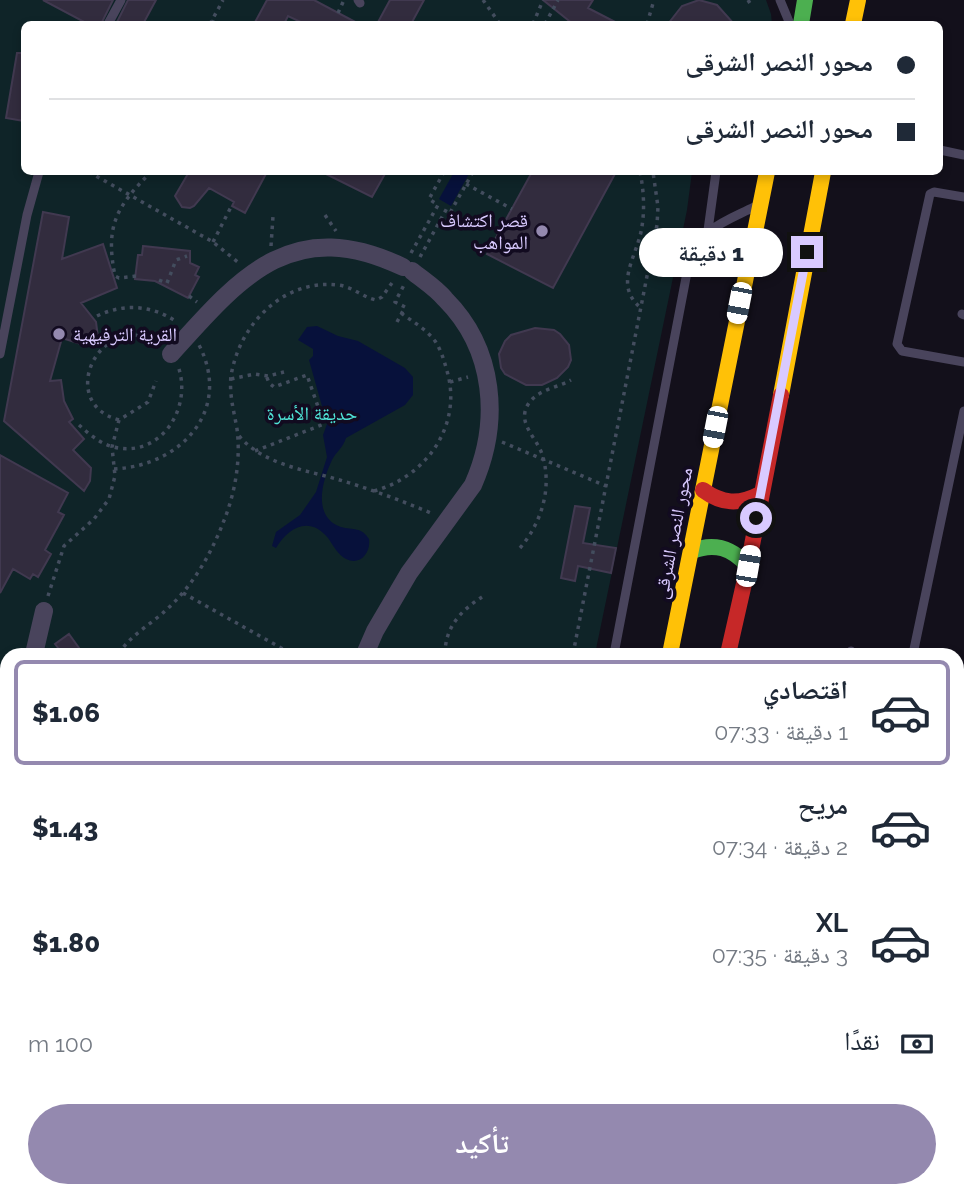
<!DOCTYPE html>
<html lang="ar">
<head>
<meta charset="utf-8">
<style>
	:root { --surface:#fff; --page:#f6f6f7; --text:#1f2937; --muted:#747a83; --line:#e0e1e3; --accent:#9489af }
	body { margin:0; font-family:Raleway,"Noto Naskh Arabic",sans-serif; background:var(--page); color:var(--text); direction:rtl; height:100vh; display:flex; flex-direction:column; font-size:26px; white-space:nowrap }
	* { box-sizing:border-box; margin:0 }
	p { font-size:23px; color:var(--muted) }
	.icon { flex:none; width:38px; height:38px; fill:none; stroke:currentColor; stroke-width:2; stroke-linecap:round; stroke-linejoin:round }
	.map { position:relative; flex:1; overflow:hidden; direction:ltr }
	.drawer { position:absolute; left:0px; top:648px; width:964px; height:550px; display:flex; flex-direction:column; background:var(--surface); border-radius:21px 21px 0 0; box-shadow:0 4px 10px #0003; direction:rtl }
	.drawer>* { flex:none }
	.hud { position:absolute; left:21px; top:21px; width:922px; height:154px; border-radius:10px; box-shadow:0 4px 10px #0003; direction:rtl; display:grid; align-content:center; height:154px; padding:0 28px; background:var(--surface) }
	.end { position:absolute; width:32px; height:32px; margin:-16px; border:9px solid #d9caff; background:#111; box-shadow:0 0 0 4px #111 }
	.from { border-radius:50% }
	.bubble { position:absolute; height:49px; border-radius:24px; background:var(--surface); box-shadow:0 4px 10px #0003; font-size:23px; font-weight:800; line-height:49px; text-align:center; direction:rtl }
	.car { position:absolute; width:21px; height:42px; margin:-21px -10px; border-radius:9px; box-shadow:0 0 5px 2px #0007; background:linear-gradient(#fff 24%,#345 0 40%,#fff 0 76%,#345 0 86%,#fff 0) }
	.hud b { display:flex; align-items:center; gap:24px; height:66px; font-size:26px }
	.hud b+b { border-top:2px solid var(--line) }
	.hud i { width:18px; height:18px; background:var(--text) }
	ul { padding:12px 0 0; list-style:none }
	li { display:flex; align-items:center; gap:21px; height:105px; margin:0 14px 10px; padding:0 14px; border:4px solid transparent; border-radius:10px }
	li div { flex:1 }
	li b { display:block; font-size:26px }
	li em { font-style:normal; font-weight:800 }
	li.on { border-color:var(--accent) }
	li>.icon { width:63px; height:63px; stroke-width:1.5 }
	.pay { display:flex; align-items:center; gap:18px; height:77px; padding:0 28px; font-size:26px }
	.pay p { margin-inline-start:auto }
	.action { display:flex; gap:14px; margin-top:auto; padding:14px 28px }
	.action a { flex:1; height:80px; border-radius:42px; background:var(--accent); color:#fff; font-size:28px; font-weight:800; line-height:80px; text-align:center }
	.map>svg:first-child { display:block }
</style>
</head>
<body>
<div class="map">
<svg width="964" height="1197" viewBox="0 0 964 1197">
	<rect width="100%" height="100%" fill="#13101b"/>
	<path fill="#0f2428" d="M0,0H766L771,14L772,24H24V172H692L687,210L595,654H7V1190H488L486,1197H0Z"/>
	<path fill="#07113b" d="M454,172H470L451,206L439,199Z
		M317,326L338,336L358,341L405,368L413,377V395L405,405L346,438C343,448 336,452 332,460C322,481 312,517 341,527C353,530 362,527 369,539C371,553 360,566 346,559C338,555 333,545 328,538C309,515 288,528 276,548L272,546L276,532L300,515L316,492L327,457L323,435L327,424L309,360L313,356V349L298,340L307,327Z"/>
	<path fill="#322c3e" stroke="#413950" stroke-width="2" d="M43,0H113L101,24H88Z
		M128,0H156L143,24H116Z
		M267,0H314L359,24H305L288,16L284,24H254Z
		M390,0H424L411,24H377Z
		M543,0H593L588,8L619,24H573Z
		M699,0L717,5L734,24H668L682,6Z
		M17,53H24V121L6,118Z
		M189,172H267L245,213L232,206L234,202L209,188L194,206L190,208L182,207L175,196Z
		M322,172H386L372,197Z
		M532,172H616L553,288L487,254Z
		M43,212L69,217L62,259L103,244L117,288L81,303L96,322L98,337L87,346L62,338L50,381L61,380L64,401L73,419L69,422L84,439L73,450L91,468L90,481L84,491L4,421Z
		M143,246L190,251V263L199,267L195,275L199,277L188,298L155,281L135,279L138,255H142Z
		M535,328L554,330L560,334L569,345L571,360L568,367L557,378L542,385H526L505,374L501,368L499,354L505,341L511,335Z
		M0,455L68,493L58,512L64,515L45,550L51,554L38,577L33,574L30,579L13,569L0,593Z
		M575,506L590,508L583,543L616,548L611,573L578,566L575,581L561,578Z
		M69,634L79,648L69,654H63L55,644Z"/>
	<g fill="none" stroke-linecap="round" stroke-linejoin="round">
		<path stroke="#434d5e" stroke-width="3.5" stroke-dasharray="3.5 5" stroke-linecap="butt" d="M483,0L500,24
			M748,0L751,5
			M338,13L344,0
			M211,21L218,24
			M210,24L223,0
			M533,24L543,0
			M545,24L558,0
			M647,24L654,0
			M89,172L213,242L239,263
			M640,172C644,191 645,212 641,232C635,259 614,286 641,308
			M466,184L512,209
			M325,215L336,231
			M213,242L231,207
			M271,246L273,216
			M411,253L438,205L429,199L444,172
			M420,257L447,208L451,211L473,172
			M136,276L119,278L115,276C105,226 116,207 151,172
			M159,280L166,283
			M167,283L176,260L187,256
			M189,296L197,302
			M97,316C124,303 152,305 177,322
			M397,322L405,307L395,302L404,285
			M231,379L255,374L268,376L284,372
			M450,382L468,377
			M119,420C55,403 99,308 161,343
			M79,425C88,433 98,442 110,446C157,461 192,412 179,369
			M239,436C265,466 308,470 343,481C373,490 402,501 431,513
			M502,442L606,486
			M255,451L324,424L307,375L274,387L269,383L266,375
			M114,469C180,466 233,411 199,345
			M374,491C426,477 463,425 447,371C444,360 441,350 435,341C426,329 413,322 401,313
			M520,548C541,523 552,490 543,457C538,438 515,423 529,403C539,389 557,388 571,380
			M183,593L292,654
			M48,596L64,546L94,519L109,499L115,476L112,447L119,420L148,402L156,381
			M119,654C129,636 150,625 165,611C192,587 210,556 223,523C235,494 241,460 237,429C234,411 229,395 231,376C239,325 283,279 337,285C352,286 362,297 376,300L382,297L394,280
			M445,654C445,628 460,611 482,597
			M573,654L657,225L658,207L653,172
			M0,946L7,948
			M0,982L7,984
			M376,1197L381,1190
			M383,1197V1190
			M468,1197L469,1190"/>
		<path stroke="#49445c" stroke-width="9" d="M358,0L360,3
			M780,0L790,24
			M108,24L121,0
			M940,150L964,155
			M964,197L934,192L930,194L897,344L902,351L964,362
			M708,230L716,172
			M962,314L964,315
			M0,354L27,215L39,172
			M614,654L689,262C701,228 724,222 754,207
			M850,654L851,651
			M913,654L964,411
			M957,809L964,810
			M957,1025L964,1027
			M776,1190L814,1197
			M926,1190L948,1197
			M509,1197L510,1190"/>
		<path stroke="#49445c" stroke-width="18" d="M171,354C240,277 292,214 403,267
			M34,654L44,611
			M365,654L375,631L409,573L473,485C501,422 495,349 445,299C436,288 423,280 412,271
			M0,852L7,850
			M0,1117L7,1119
			M284,1190L285,1197
			M34,1197L38,1190"/>
		<path stroke="#4caf50" stroke-width="16" d="M801,24L805,0
			M692,551C715,542 732,548 748,566
			M616,1197L618,1190"/>
		<path stroke="#ffc107" stroke-width="16" d="M853,24L858,0
			M781,395L823,172
			M670,654L767,172
			M558,1197L559,1190"/>
		<path stroke="#c62828" stroke-width="16" d="M703,490C722,504 739,505 760,494
			M728,654L748,566L781,395"/>
	</g>
	<g fill="none" stroke-linecap="round" stroke-linejoin="round">
		<path stroke="#d9caff" stroke-width="9" d="M756,518L807,252"/>
	</g>
	<g fill="#9489af" stroke="#120b20" stroke-width="2.5">
		<circle cx="542" cy="231" r="7"/>
		<circle cx="59" cy="334" r="7"/>
	</g>
	<g text-anchor="middle" dominant-baseline="central" stroke-width="7" stroke-linejoin="round" paint-order="stroke">
		<g font-size="19" fill="#d9caff" stroke="#120b20" text-anchor="end">
			<text x="528" y="220">قصر اكتشاف<tspan x="528" dy="22">المواهب</tspan></text>
			<text x="73" y="334" text-anchor="start">القرية الترفيهية</text>
		</g>
		<g font-size="19" fill="#50e6d8" stroke="#120b20">
			<text x="312" y="413">حديقة الأسرة</text>
		</g>
		<g font-size="19" fill="#d9caff" stroke="#120b20">
			<text transform="translate(673 533) rotate(-79)">محور النصر الشرقى</text>
		</g>
	</g>
</svg>
<i class="end from" style="left:756px;top:518px"></i>
<i class="end" style="left:807px;top:252px"></i>
<div class="bubble" style="left:639px;top:228px;width:144px">1 دقيقة</div>
<i class="car" style="left:739px;top:303px;rotate:191deg"></i>
<i class="car" style="left:715px;top:427px;rotate:191deg"></i>
<i class="car" style="left:748px;top:566px;rotate:10deg"></i>
<div class="hud">
<b><i class="from"></i>محور النصر الشرقى</b>
<b><i></i>محور النصر الشرقى</b>
</div>
<section class="drawer">
<ul>
<li class="on"><svg class="icon" aria-label="car" viewBox="0 0 24 24"><path d="M5 17H2v-5l4-1 3-4h7l3 4 3 1v5h-3M9 17h6M6 11h13"/><circle cx="7" cy="17" r="2"/><circle cx="17" cy="17" r="2"/></svg><div><b>اقتصادي</b><p>1 دقيقة · 07:33</p></div><em>$1.06</em></li>
<li><svg class="icon" aria-label="car" viewBox="0 0 24 24"><path d="M5 17H2v-5l4-1 3-4h7l3 4 3 1v5h-3M9 17h6M6 11h13"/><circle cx="7" cy="17" r="2"/><circle cx="17" cy="17" r="2"/></svg><div><b>مريح</b><p>2 دقيقة · 07:34</p></div><em>$1.43</em></li>
<li><svg class="icon" aria-label="car" viewBox="0 0 24 24"><path d="M5 17H2v-5l4-1 3-4h7l3 4 3 1v5h-3M9 17h6M6 11h13"/><circle cx="7" cy="17" r="2"/><circle cx="17" cy="17" r="2"/></svg><div><b>XL</b><p>3 دقيقة · 07:35</p></div><em>$1.80</em></li>
</ul>
<div class="pay"><svg class="icon" aria-label="cash" viewBox="0 0 24 24"><path d="M3 7h18v10H3z"/><circle cx="12" cy="12" r="2"/></svg>نقدًا<p>100 m</p></div>
<div class="action"><a>تأكيد</a></div>
</section>
</div>
</body>
</html>
